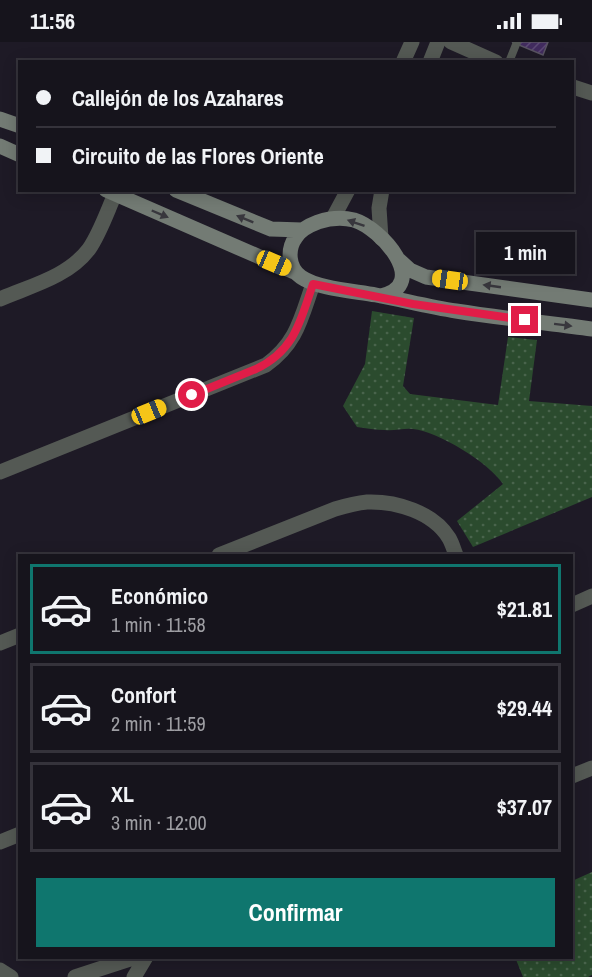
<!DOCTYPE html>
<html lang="es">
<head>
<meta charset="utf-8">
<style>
	:root { --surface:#16141c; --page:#232129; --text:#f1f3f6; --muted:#9e9ea3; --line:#35333b; --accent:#0f766e }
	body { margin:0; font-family:"Archivo Narrow",sans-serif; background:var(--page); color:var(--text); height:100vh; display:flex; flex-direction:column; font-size:22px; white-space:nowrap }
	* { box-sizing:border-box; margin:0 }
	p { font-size:20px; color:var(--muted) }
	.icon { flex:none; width:33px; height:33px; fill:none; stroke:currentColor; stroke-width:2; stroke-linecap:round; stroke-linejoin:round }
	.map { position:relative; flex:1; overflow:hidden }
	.panel { position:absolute; left:18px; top:512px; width:555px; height:405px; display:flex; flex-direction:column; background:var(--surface); border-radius:0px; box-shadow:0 3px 15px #0003,0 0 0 2px var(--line) }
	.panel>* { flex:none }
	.banner { position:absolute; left:18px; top:18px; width:556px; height:132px; border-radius:0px; box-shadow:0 3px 15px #0003,0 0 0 2px var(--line); display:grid; align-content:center; height:132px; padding:0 18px; background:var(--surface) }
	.end { position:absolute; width:27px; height:27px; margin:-14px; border:8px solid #e11d48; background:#fff; box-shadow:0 0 0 3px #fff }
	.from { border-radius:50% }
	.bubble { position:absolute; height:42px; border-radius:0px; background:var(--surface); box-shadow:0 3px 15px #0003,0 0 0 2px var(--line); font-size:20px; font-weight:800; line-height:42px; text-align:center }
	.car { position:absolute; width:18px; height:36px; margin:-18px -9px; border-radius:8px; box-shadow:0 0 4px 2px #0007; background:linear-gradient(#f5c518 24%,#345 0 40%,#f5c518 0 76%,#345 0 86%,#f5c518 0) }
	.banner b { display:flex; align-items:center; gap:21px; height:57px; font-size:22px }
	.banner b+b { border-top:2px solid var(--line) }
	.banner i { width:15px; height:15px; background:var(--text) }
	ul { padding:10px 0 0; list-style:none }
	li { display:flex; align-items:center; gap:18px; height:90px; margin:0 12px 9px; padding:0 6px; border:3px solid var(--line); border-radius:0px }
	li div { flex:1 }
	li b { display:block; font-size:22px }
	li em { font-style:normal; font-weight:800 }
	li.on { border-color:var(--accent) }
	li>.icon { width:54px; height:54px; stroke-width:1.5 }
	.button { display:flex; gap:12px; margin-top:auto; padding:12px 18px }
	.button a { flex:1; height:69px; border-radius:0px; background:var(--accent); color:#fff; font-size:24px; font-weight:800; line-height:69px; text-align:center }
	.status { display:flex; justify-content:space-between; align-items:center; height:42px; padding:0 30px; background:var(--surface); direction:ltr }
	.status svg { height:16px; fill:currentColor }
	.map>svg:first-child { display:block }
</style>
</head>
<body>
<div class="status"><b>11:56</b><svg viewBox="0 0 49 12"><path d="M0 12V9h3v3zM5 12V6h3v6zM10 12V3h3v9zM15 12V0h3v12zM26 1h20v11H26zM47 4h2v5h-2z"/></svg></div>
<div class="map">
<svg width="592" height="935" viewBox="0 0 592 935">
	<defs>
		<pattern id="grass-dots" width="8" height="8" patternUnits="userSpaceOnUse" patternTransform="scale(1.5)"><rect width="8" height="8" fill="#2b4b2e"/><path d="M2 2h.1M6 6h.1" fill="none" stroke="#49644c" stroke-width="1.8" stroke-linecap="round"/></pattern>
		<pattern id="building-hatch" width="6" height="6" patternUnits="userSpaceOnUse" patternTransform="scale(1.5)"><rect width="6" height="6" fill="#412b5e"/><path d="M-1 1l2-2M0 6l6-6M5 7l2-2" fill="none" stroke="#5c4975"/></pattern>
	</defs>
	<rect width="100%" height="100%" fill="#1e1a26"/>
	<path fill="url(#grass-dots)" d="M372,269L414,276L403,344L410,352L498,363L508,295L537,298L529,359L592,364V455L473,505L457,479L503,442C488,420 439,390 413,387C404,386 394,389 385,388C376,388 366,386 357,385L343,364L365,322Z
		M592,830V933L588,935H523L515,915H572V839Z"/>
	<path fill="url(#building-hatch)" stroke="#585361" stroke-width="1.5" d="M512,0H548L543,13Z"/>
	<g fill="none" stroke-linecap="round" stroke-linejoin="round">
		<path stroke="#545954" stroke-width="8" d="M509,20L517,0"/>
		<path stroke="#545954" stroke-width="15" d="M451,0L496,20
			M403,20L412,0
			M430,20L438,0
			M573,45L592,51
			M333,176L348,148
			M381,196L379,166L382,148
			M0,257C30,244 68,235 89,207C100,191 107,170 115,152
			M0,430L266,323C297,301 301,276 313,242
			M219,513L335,467C345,464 356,461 367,460C396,459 433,470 449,496C452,501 454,508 456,513
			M572,563L592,554
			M0,601L20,593
			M572,734L592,726
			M0,800L20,792
			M0,928L11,935
			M75,935L136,915
			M134,935L146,915"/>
		<path stroke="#737b74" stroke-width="15" d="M0,77L20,84
			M0,104L20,113
			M106,148L294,230
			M176,148L271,187L302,188
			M399,218L410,228L426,235L592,258
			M381,254C431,242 381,186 354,178C342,175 330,176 318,180C310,183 301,187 296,195C287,207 288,226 301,235C318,247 355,249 376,253C403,258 429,265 456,269C501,276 547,281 592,287"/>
	</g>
	<defs><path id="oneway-solid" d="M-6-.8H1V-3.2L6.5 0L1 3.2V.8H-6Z" transform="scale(1.5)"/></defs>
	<g fill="#38373d">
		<use href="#oneway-solid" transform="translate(160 172) rotate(23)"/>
		<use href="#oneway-solid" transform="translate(245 177) rotate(-158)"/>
		<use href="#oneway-solid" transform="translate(356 181) rotate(-161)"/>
		<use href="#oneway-solid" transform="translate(492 244) rotate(-172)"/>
		<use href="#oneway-solid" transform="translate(563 283) rotate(7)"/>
	</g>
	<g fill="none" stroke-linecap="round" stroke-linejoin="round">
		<path stroke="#e11d48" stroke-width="8" d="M192,353L256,327C295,308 300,280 313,242L413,262L525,278"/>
	</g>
</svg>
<i class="end from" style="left:192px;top:353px"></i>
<i class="end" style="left:525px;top:278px"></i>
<div class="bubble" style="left:476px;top:190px;width:99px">1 min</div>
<i class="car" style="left:274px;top:221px;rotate:113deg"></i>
<i class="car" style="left:450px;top:238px;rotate:278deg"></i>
<i class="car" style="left:149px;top:370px;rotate:68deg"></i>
<div class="banner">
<b><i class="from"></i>Callejón de los Azahares</b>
<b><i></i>Circuito de las Flores Oriente</b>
</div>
<section class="panel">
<ul>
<li class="on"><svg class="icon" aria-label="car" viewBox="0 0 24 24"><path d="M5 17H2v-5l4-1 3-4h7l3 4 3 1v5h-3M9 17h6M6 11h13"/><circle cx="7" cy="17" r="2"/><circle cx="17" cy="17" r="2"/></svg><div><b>Económico</b><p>1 min · 11:58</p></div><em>$21.81</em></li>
<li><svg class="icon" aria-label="car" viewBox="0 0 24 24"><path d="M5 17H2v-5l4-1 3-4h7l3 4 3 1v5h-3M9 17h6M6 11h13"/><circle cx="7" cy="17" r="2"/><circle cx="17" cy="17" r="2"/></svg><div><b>Confort</b><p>2 min · 11:59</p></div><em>$29.44</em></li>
<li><svg class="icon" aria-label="car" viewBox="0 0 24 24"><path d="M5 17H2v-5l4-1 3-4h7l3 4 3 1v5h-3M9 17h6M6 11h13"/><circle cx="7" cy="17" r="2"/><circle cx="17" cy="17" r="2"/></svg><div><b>XL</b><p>3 min · 12:00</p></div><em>$37.07</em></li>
</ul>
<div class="button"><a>Confirmar</a></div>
</section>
</div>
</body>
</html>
